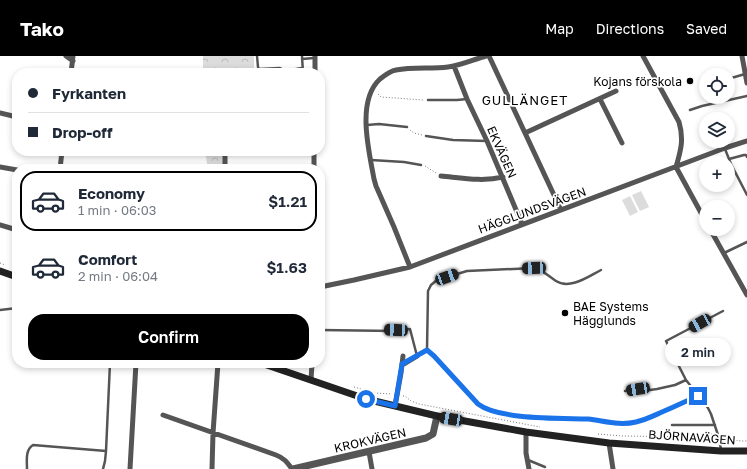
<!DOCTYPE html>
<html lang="en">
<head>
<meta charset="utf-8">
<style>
	:root { --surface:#fff; --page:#f6f6f7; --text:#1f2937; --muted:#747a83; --line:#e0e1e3; --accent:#000 }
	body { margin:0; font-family:"Golos Text",sans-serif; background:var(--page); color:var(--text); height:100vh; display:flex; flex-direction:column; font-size:15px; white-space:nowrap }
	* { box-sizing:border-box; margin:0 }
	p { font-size:13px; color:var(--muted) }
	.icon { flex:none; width:22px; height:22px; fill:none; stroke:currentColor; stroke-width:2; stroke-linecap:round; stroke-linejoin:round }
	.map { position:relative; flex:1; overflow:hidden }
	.drawer { position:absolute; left:12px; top:108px; width:313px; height:204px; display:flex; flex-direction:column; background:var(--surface); border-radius:16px; box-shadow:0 2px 6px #0003 }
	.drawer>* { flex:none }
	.hud { position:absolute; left:12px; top:12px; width:313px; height:88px; border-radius:16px; box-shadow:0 2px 6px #0003; display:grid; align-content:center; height:88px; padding:0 16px; background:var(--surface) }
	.tools { position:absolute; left:699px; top:12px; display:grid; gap:8px }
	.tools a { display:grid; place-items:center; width:36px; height:36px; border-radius:50%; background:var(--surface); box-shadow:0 2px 6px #0003; font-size:20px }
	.end { position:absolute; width:18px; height:18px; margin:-9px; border:5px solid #1a73e8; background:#fff; box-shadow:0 0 0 2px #fff }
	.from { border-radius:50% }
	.bubble { position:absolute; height:28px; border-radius:14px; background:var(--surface); box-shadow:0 2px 6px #0003; font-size:13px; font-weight:600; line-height:28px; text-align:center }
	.car { position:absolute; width:12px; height:24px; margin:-12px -6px; border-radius:5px; box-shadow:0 0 3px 1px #0007; background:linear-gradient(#222 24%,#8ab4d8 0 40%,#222 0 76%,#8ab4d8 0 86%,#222 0) }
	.hud b { display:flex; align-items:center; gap:14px; height:38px; font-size:15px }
	.hud b+b { border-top:1px solid var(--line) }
	.hud i { width:10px; height:10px; background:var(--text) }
	ul { padding:7px 0 0; list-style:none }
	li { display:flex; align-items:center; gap:12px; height:60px; margin:0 8px 6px; padding:0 8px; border:2px solid transparent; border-radius:16px }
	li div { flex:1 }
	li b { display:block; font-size:15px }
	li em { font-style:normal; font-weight:600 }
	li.current { border-color:var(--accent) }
	li>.icon { width:36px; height:36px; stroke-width:1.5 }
	.button { display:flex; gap:8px; margin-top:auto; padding:8px 16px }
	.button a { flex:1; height:46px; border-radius:16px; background:var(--accent); color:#fff; font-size:16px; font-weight:600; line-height:46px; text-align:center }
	header { display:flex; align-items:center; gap:24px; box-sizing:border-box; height:56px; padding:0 20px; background:var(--accent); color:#fff }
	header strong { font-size:19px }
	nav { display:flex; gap:22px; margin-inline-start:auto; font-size:14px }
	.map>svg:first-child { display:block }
</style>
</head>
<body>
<header>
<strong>Tako</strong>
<nav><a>Map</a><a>Directions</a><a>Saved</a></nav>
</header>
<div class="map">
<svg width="747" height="413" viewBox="0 0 747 413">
	<defs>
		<pattern id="park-crowns" width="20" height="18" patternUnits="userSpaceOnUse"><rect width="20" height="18" fill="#dcdcdc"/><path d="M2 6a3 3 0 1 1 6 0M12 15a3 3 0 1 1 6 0" fill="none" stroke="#bbb"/></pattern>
	</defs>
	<rect width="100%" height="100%" fill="#fff"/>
	<path fill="#dcdcdc" d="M641,135L649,151L640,155L632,139Z
		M630,140L638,156L630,160L622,144Z"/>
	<path fill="url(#park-crowns)" d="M203,0H254V17H203Z
		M205,95H223V113H208Z"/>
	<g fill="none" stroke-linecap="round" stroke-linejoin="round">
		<path stroke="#777" stroke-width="1" stroke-dasharray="1 2" stroke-linecap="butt" d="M378,38L381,41L423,44
			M410,74L414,77L422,79
			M425,110L436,117
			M0,207L5,209
			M354,331L375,337L392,338
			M403,340H405L411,345L419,348L540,371
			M598,378L622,380L699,381H706L710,378H712
			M723,379H727C733,385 739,385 747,385"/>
		<path stroke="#555" stroke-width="2.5" d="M257,0L258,11L259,13L280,12L290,17
			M302,0L303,17
			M302,3L314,2
			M290,17C292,12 298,13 302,12
			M728,23L745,18
			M428,44H457L467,43
			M690,54L702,50L747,40
			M367,69L379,68L407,71
			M426,80L453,84L487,85
			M725,93L731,108L747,139
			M226,96L237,95
			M729,103L744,99H746L747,101
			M371,104L404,106L421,109
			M724,197L747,186
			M0,254L17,252
			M320,274L395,275L410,273L417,300L427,294L435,300L478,348C498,364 561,362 588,363C605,365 619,370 636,366C645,364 654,360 662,356C674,351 686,345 698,340
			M427,294L428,235L431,229L437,224L467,215L534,212C543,214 548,220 556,225C570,234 589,220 601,214
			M625,335L638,333L650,334L657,333L675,329L686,324
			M672,369H715
			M721,393L718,379L711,358L708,352L686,324L666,285L723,255
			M528,404L545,411
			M27,413C27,405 25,394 33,389L106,395
			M103,413L105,405L106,395L110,307"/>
		<path stroke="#555" stroke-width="5" d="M66,0L73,5
			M489,0L561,154
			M643,0L679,66C684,83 681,94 676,111L706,166
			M742,0L747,27
			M454,10L467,43L487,85L522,168
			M71,17L73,0
			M315,17V0
			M600,43L622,87
			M0,57L17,61
			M525,77L616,35
			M0,111L17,114
			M60,113L62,95
			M225,113V95
			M314,113V95
			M441,120C462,122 483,126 503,121
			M0,169L17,174
			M710,173L747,239
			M410,211L394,171L376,130L374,123C369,95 356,45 380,23C385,19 390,15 396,14C413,11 431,13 448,11C459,10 475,3 486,0
			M320,231L354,224L410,211L725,92L747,85
			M402,309L417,300
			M311,324L312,307
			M395,350L401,317L403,300
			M163,359L276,399C284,402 287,406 292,413
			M526,376V397L529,413
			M609,387L613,413
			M369,396L372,413
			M130,413L136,307
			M212,413L213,377L218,307"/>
		<path stroke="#555" stroke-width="7" d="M293,413L426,382L433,378L437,360"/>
		<path stroke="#222" stroke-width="7" d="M0,215L17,221
			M261,307L366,343L437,360L526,376L609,387L721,395H747"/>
	</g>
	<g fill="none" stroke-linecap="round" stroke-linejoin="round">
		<path stroke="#1a73e8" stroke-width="5" d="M366,343L395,350L402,308L427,294L434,300L478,348C499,364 560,362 588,363C605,365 619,370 636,366C645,364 653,360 662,356C674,351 686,345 698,340"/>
	</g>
	<g fill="#000" stroke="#fff" stroke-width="1.5">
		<circle cx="690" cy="25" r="4"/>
		<circle cx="565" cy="257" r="4"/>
	</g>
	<g text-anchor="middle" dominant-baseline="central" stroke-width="3.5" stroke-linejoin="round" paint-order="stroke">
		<g font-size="12" fill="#000" stroke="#fff" text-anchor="end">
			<text x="682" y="25">Kojans förskola</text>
			<text x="573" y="250" text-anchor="start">BAE Systems<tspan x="573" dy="14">Hägglunds</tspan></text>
		</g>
		<g font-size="12" fill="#000" stroke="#fff">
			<text transform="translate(502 96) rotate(66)">EKVÄGEN</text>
			<text transform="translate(532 154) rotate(-20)">HÄGGLUNDSVÄGEN</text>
			<text transform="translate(692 381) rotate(4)">BJÖRNAVÄGEN</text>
			<text transform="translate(370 384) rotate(-13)">KROKVÄGEN</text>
		</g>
		<g font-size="13" letter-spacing="1" fill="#000" stroke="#fff">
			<text x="525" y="44">GULLÄNGET</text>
		</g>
	</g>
</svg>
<div class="tools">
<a><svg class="icon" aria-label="locate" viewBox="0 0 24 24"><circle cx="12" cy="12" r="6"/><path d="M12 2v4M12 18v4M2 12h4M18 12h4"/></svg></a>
<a><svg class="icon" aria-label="layers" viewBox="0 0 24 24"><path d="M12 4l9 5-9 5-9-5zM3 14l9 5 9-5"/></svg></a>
<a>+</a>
<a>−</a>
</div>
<i class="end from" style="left:366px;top:343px"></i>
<i class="end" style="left:698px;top:340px"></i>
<div class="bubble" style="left:665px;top:282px;width:66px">2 min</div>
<i class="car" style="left:534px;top:212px;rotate:268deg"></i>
<i class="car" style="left:447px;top:221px;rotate:70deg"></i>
<i class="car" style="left:700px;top:267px;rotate:241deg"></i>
<i class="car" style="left:396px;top:274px;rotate:272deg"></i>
<i class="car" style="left:638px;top:333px;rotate:261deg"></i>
<i class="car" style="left:451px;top:363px;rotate:280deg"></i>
<div class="hud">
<b><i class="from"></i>Fyrkanten</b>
<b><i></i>Drop-off</b>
</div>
<section class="drawer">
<ul>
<li class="current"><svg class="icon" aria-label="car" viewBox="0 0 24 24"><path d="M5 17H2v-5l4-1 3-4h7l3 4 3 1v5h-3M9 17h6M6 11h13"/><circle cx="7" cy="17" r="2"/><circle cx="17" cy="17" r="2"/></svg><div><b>Economy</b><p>1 min · 06:03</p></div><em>$1.21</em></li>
<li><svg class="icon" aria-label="car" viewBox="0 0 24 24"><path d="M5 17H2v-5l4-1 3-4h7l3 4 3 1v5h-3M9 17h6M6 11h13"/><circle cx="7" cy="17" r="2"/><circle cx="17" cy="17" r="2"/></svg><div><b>Comfort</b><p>2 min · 06:04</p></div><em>$1.63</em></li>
</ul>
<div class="button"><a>Confirm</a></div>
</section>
</div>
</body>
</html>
